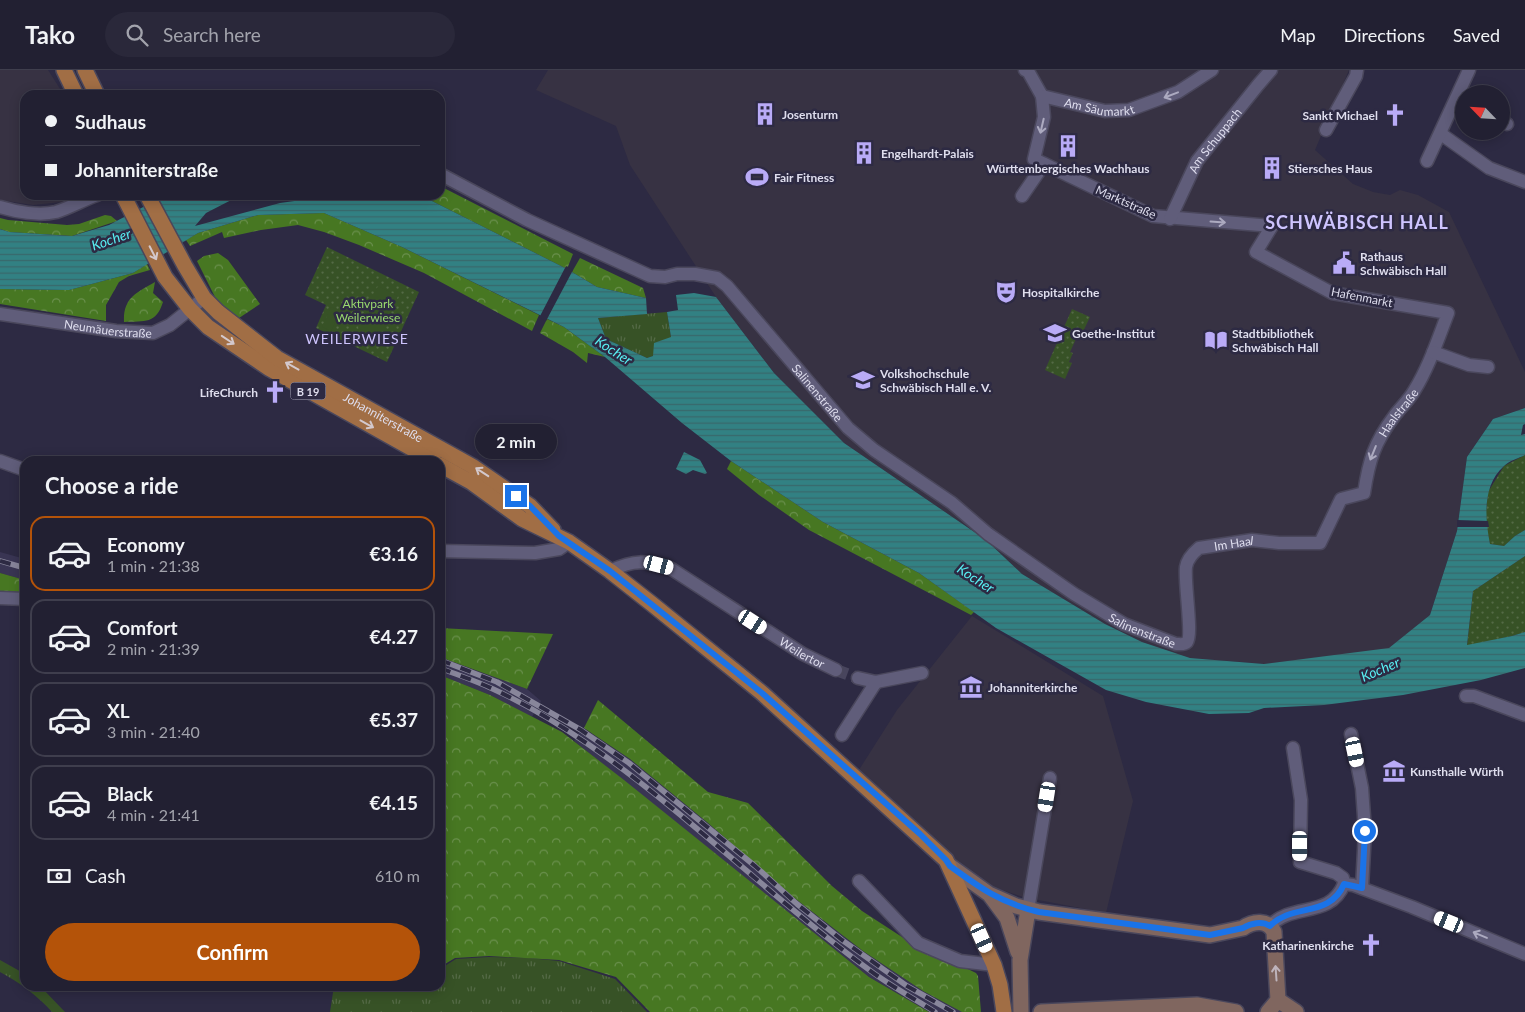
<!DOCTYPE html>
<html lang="en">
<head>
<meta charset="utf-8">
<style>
	:root { --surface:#222032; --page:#2a283a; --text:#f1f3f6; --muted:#a2a3ac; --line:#3f3e4d; --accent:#b45309 }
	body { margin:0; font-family:Lato,sans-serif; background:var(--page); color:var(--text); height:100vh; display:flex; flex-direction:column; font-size:19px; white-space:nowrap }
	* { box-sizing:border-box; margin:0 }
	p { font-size:16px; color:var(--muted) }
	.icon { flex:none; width:28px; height:28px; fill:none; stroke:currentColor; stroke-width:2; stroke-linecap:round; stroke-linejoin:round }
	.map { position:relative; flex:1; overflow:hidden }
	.sheet { position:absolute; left:20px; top:386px; width:425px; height:535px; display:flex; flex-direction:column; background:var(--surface); border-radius:15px; box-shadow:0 2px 12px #0003,0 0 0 1px var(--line) }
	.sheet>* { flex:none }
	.top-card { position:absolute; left:20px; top:20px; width:425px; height:110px; border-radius:15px; box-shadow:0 2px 12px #0003,0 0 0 1px var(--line); display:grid; align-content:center; height:110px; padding:0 25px; background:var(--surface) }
	.needle { width:32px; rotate:295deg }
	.tools { position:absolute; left:1455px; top:15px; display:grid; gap:10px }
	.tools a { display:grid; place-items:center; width:55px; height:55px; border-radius:50%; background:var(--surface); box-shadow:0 2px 12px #0003,0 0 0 1px var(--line); font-size:25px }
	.end { position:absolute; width:22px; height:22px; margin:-11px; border:6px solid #1a73e8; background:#fff; box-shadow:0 0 0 2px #fff }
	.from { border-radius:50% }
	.bubble { position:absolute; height:35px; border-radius:18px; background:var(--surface); box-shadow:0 2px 12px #0003,0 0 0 1px var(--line); font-size:16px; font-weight:700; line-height:35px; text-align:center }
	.car { position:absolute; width:15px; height:30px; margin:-15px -8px; border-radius:6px; box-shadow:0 0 4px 1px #0007; background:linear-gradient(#fff 24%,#345 0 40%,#fff 0 76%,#345 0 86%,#fff 0) }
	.top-card b { display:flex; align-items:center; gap:18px; height:48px; font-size:19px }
	.top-card b+b { border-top:1px solid var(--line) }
	.top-card i { width:12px; height:12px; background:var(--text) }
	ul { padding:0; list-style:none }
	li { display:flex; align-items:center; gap:15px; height:75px; margin:0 10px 8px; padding:0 15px; border:2px solid var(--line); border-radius:15px }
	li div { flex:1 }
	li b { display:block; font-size:19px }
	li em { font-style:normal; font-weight:700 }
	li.selected { border-color:var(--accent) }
	li>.icon { width:45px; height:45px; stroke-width:1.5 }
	h2 { padding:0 25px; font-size:22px; line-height:60px }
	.pay { display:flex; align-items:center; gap:12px; height:55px; padding:0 25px; font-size:19px }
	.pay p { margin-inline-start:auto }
	.primary-button { display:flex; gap:10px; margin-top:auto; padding:10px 25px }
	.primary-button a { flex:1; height:58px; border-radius:30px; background:var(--accent); color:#fff; font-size:20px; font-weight:700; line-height:58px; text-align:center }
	header { display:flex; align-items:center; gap:30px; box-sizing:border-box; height:70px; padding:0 25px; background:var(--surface); border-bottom:1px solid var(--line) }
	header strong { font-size:24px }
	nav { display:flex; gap:28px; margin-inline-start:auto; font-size:18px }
	.search { width:350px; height:45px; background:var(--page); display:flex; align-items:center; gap:12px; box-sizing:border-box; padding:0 18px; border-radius:28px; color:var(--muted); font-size:19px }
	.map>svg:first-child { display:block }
</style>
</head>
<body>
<header>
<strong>Tako</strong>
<div class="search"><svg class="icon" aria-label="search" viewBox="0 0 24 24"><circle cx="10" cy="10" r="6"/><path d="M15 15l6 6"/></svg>Search here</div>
<nav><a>Map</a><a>Directions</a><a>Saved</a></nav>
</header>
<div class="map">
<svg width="1525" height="942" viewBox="0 0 1525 942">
	<defs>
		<pattern id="grass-tufts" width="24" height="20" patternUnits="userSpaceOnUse" patternTransform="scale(1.25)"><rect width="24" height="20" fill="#375226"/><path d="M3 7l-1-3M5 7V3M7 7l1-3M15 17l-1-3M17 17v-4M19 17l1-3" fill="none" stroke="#546a46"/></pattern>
		<pattern id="forest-crowns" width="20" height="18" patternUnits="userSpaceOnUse" patternTransform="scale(1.25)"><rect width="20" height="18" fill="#477722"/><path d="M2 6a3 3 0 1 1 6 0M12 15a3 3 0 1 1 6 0" fill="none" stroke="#6a904d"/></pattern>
		<pattern id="park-dots" width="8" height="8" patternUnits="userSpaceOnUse" patternTransform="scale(1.25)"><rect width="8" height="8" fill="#375226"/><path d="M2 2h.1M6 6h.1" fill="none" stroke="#546a46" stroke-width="1.8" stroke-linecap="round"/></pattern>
		<pattern id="water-rules" width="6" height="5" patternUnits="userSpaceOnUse" patternTransform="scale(1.25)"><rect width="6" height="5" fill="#328183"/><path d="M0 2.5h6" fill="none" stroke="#39686b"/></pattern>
	</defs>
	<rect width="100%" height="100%" fill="#2d2a43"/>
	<path fill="#373243" d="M0,0H48L64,25H25V125H78L62,132L33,135L0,130Z
		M548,0H1349L1315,80L1353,114L1373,122L1390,125L1400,120L1418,125L1449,142L1525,302V338L1493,349L1467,387L1457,461L1430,545L1389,579L1265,594L1190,588L1142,572L1105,554L1022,504L986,470L844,373L774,303L716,227L630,95L616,56L536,20Z
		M972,546L1103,626L1133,731L1106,843L1023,827L965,808L931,765L857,703L897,640Z"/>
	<path fill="#393553" d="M0,482L25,489V510L0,503Z
		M440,587L527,619L541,631L532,647L490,625L440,605Z
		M582,657L630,689L708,753L797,830L863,881L923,921L963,942H929L869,907L574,671Z"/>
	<path fill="url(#grass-tufts)" d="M667,242L671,267L653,286L647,288L606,269L598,248Z
		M489,887L528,888L559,891L615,909L647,942H330L334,916H440V899L456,889Z
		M0,890L25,904V916H40L65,942H52C38,926 19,912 0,902Z"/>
	<path fill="url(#forest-crowns)" d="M440,116L573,184L567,199L420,125H440Z
		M324,143L402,177L539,245L532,261L424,203L359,175L324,162L298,155L261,160L224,168L222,162L190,176L186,170L198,163L258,145Z
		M105,145L111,146L117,151L72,166L9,162L0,159V148L8,150L67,155L79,154Z
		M218,183L228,190L260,234L236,250L215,227L197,191L204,186Z
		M580,188L643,218L646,228L597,217L572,202Z
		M147,194L150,200L129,206L119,212L106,235V251L0,234V219L69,220L133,203Z
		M155,212L153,223L163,232C156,254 145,251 124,252C123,228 136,223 155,212Z
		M547,249L564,257L605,287L588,283L587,293L573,282L540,263Z
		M731,391L823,452L919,503L974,542L971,545L809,460L759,425L727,399Z
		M0,503L25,510V526L0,524Z
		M440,558L553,564L527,619L440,587Z
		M440,605L490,625L562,662L624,710L869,907L929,942H650L616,907L559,890L489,886L455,888L440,897Z
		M598,630L708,722L748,733L832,816L862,841L902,867L976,903L978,906L981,942H962L923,921L863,881L797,830L708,753L630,689L584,658Z"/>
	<path fill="url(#park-dots)" d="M327,177L419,222L387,292L316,258L326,235L305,225Z
		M1072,239L1090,247L1079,270L1076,269L1070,282L1073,283L1069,292L1072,293L1065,309L1045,300Z
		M1525,385V460L1515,466L1504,476L1490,474L1485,451L1488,422L1504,396Z
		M1525,486V562L1512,566L1467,576L1473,521Z"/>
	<path fill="#375226" d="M378,216L398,226L379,267L358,258Z
		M331,237L341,241L331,261L322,257Z"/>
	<path fill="url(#water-rules)" d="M166,125H241L206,143L195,156L280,133L338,125H420L567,199L597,217L646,228L647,244L598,248L606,269L647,288L653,286L654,273L671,267L667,242L678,240L676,225L694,223L716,227L774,303L844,373L986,470L1022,504L1105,554L1142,572L1190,588L1264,594L1389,578L1430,545L1457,461L1467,387L1493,349L1525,338V354L1523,355L1521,365L1525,364V385C1519,388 1509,391 1504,396C1482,415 1485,449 1490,474L1504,476L1515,466L1525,460V486L1473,521L1467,575L1512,566L1525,562V598L1481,610L1403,625L1324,635L1264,638L1249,643L1209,644L1146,632L1106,620L996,558L919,503L823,452L731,391L682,353L605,287L564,257L402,177L324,143L258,145L198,163L133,203L69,220L0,219V159L9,162L72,166L109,155Z
		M684,382L700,390L707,403L705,404L693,400L686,404L676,399Z"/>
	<path fill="#2d2a43" d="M566,196L573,200L546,251L539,248Z
		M1457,450L1488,451L1489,457H1457Z"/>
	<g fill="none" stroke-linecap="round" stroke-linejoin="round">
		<path stroke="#48455d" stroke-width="12" stroke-dasharray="12 6" stroke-linecap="butt" d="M836,600L858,608"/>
		<defs>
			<g id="street">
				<path d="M1025,0L1028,1L1042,26"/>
				<path d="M1501,51L1507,54"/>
				<path d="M1326,60L1356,6L1357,0"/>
				<path d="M1441,64L1489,98L1525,112"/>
				<path d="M1427,91L1469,0"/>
				<path id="s1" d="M440,104L527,150L650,206L665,207L677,204H695L717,208L727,216L848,358L874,380L952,433L988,464L1074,524L1124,554L1176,574C1181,574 1184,575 1187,572C1193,565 1184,512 1186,497C1187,490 1193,483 1199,478L1252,470L1279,473H1320L1341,429L1364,423C1369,390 1374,373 1395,345C1401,337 1409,330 1414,321C1429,297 1438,269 1448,243L1332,223L1256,182L1272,156L1153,146L1034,89L1044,47L1042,26L1105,41L1129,40L1178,22L1212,0"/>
				<path d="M1022,126L1044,94"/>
				<path d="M0,137C16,142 39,146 56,142C69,138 83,130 97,125"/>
				<path id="s2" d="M1170,149L1197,91L1258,15L1271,0"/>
				<path id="s3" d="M0,244L116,261L153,263L170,255L204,228"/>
				<path d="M1433,282L1469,295L1488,297"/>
				<path d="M0,391L25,400"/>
				<path d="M440,481L535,483L559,479L569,472"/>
				<path id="s4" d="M610,501C635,489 645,491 670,498L803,584L836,600"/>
				<path d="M0,528L25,529"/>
				<path d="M858,608L876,612L922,603"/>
				<path d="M1466,626H1474L1525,645"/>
				<path d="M1351,664L1362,718L1365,761L1362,818"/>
				<path d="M842,665L876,612"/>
				<path d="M1293,678L1301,730L1300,792L1336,803L1343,808L1344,814"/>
				<path d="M859,811L918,873L960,891L994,895"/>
				<path d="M1344,814L1353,815L1412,837L1525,884"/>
				<path d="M1028,840L1050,708"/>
				<path d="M1270,856C1292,832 1330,849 1344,814"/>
			</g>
			<path id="secondary" d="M950,796L989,824L1016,836L1039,842L1210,865L1243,858C1253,851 1268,849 1274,862L1278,930L1296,942
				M990,825L1007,848L1018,882
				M1021,942L1020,890L1028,840
				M1041,942L1197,935L1236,942
				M1268,942L1278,930"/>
			<g id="primary">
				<path d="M64,0L76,25"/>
				<path d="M85,0L97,25"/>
				<path d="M123,125L165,207L190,239L208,257L270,299L434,391"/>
				<path id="s5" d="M147,125L185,196L204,228L218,242L277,288L472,396L530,436L553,460"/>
				<path d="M440,395L471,412L522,449L569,472L610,501L652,534L762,623L946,790L994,895L1000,915L1004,942"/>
			</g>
		</defs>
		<use href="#street" stroke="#4a475c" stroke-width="15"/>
		<use href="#secondary" stroke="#4a475c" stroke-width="18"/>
		<use href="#primary" stroke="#4a475c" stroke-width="18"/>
		<use href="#street" stroke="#605d7a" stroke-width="12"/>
		<use href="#secondary" stroke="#80665f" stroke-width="15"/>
		<use href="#primary" stroke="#a16e45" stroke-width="15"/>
		<defs>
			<path id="rail" d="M0,491L25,498
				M440,590L497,612L581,660L629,693L755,796L797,834L842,870L907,916L953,942
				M440,598C458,605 476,611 493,619C558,649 617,693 672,738C738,792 800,849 868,899C889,915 913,928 935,942"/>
		</defs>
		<use href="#rail" stroke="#88869b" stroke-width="5.5"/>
		<use href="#rail" stroke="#2d2a43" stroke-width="4" stroke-dasharray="11" stroke-linecap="butt"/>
	</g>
	<defs><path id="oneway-shaft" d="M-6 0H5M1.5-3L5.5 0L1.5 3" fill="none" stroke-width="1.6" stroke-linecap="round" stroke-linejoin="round" transform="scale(1.25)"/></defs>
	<g stroke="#acaac0">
		<use href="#oneway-shaft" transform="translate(1171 25) rotate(159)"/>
		<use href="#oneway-shaft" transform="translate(1042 56) rotate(103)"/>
		<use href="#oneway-shaft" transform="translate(1218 152) rotate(4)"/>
		<use href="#oneway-shaft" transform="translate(1373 383) rotate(112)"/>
		<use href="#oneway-shaft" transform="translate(1480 865) rotate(-157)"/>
	</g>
	<g stroke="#d3c8cc">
		<use href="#oneway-shaft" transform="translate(153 183) rotate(63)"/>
		<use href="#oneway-shaft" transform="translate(228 270) rotate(34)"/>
		<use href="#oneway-shaft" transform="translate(292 296) rotate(-151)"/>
		<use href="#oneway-shaft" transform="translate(367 354) rotate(29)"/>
		<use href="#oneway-shaft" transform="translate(482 402) rotate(-147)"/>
	</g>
	<use stroke="#beb4bc" href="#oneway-shaft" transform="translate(1276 903) rotate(-94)"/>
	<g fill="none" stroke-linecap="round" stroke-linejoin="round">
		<path stroke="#1a73e8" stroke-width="6" d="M516,426L530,436L559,466L610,501L762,623L920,764L946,790L950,796C980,818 1001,833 1039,842L1210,865L1243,858C1251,853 1262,851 1270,856C1292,833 1330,848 1344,814L1362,818L1365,761"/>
	</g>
	<defs>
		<symbol id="building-bare" viewBox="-9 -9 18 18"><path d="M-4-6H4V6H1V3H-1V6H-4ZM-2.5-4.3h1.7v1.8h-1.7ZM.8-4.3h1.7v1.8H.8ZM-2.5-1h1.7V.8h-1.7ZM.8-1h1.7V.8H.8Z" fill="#b9abf7" stroke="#2d2a43" stroke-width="2.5" paint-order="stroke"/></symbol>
		<symbol id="church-bare" viewBox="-9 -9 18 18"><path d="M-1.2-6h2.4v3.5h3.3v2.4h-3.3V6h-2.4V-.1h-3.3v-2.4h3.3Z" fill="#b9abf7" stroke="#2d2a43" stroke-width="2.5" paint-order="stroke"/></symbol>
		<symbol id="stadium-bare" viewBox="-9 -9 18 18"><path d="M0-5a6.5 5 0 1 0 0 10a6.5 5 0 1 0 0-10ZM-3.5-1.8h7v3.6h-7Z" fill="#b9abf7" stroke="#2d2a43" stroke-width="2.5" paint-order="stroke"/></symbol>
		<symbol id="civic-bare" viewBox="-9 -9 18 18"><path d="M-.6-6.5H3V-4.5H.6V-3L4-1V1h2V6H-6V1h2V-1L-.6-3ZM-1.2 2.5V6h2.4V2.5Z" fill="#b9abf7" stroke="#2d2a43" stroke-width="2.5" paint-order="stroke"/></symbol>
		<symbol id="theatre-bare" viewBox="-9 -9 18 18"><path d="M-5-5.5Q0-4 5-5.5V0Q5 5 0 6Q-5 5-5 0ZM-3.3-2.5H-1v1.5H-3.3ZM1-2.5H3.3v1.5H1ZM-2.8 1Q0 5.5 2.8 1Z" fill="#b9abf7" stroke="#2d2a43" stroke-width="2.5" paint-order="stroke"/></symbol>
		<symbol id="university-bare" viewBox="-9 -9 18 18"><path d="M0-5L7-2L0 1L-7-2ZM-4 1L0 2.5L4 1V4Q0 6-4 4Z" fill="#b9abf7" stroke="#2d2a43" stroke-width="2.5" paint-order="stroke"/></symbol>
		<symbol id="library-bare" viewBox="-9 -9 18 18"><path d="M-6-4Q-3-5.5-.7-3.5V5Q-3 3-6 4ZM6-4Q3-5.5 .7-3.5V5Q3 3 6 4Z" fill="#b9abf7" stroke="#2d2a43" stroke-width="2.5" paint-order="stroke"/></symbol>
		<symbol id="museum-bare" viewBox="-9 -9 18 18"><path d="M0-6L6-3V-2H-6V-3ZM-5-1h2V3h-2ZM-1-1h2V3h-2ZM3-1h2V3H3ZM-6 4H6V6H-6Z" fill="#b9abf7" stroke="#2d2a43" stroke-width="2.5" paint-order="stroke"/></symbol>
	</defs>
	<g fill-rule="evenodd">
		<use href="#building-bare" x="749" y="28" width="32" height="32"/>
		<use href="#church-bare" x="1379" y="29" width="32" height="32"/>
		<use href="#building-bare" x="1052" y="60" width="32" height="32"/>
		<use href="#building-bare" x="848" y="67" width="32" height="32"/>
		<use href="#building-bare" x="1256" y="82" width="32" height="32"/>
		<use href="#stadium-bare" x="741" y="91" width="32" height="32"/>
		<use href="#civic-bare" x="1328" y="177" width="32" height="32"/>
		<use href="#theatre-bare" x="990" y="206" width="32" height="32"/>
		<use href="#university-bare" x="1039" y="247" width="32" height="32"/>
		<use href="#library-bare" x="1200" y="254" width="32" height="32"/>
		<use href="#university-bare" x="847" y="294" width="32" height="32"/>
		<use href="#church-bare" x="259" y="306" width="32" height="32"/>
		<use href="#museum-bare" x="955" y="601" width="32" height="32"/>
		<use href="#museum-bare" x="1378" y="685" width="32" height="32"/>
		<use href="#church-bare" x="1355" y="859" width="32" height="32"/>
	</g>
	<g text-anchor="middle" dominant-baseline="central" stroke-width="5" stroke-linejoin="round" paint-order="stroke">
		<rect fill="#2d2a43" stroke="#aaa8bb" stroke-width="1" x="290.5" y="312.5" width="35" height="17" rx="4"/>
		<g font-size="11" font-weight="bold" fill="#dfdeee">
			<text x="308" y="321">B 19</text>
		</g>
		<g font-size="12" fill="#dfdeee" stroke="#2d2a43">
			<text stroke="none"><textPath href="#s1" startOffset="2010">Am Säumarkt</textPath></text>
			<text stroke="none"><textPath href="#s2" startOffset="91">Am Schuppach</textPath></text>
			<text transform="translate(1126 132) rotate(24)">Marktstraße</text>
			<text transform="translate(1362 227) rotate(11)">Hafenmarkt</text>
			<text stroke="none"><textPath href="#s3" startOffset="109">Neumäuerstraße</textPath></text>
			<text stroke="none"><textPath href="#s1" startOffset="454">Salinenstraße</textPath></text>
			<text stroke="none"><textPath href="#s1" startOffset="1289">Haalstraße</textPath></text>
			<text stroke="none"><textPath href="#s5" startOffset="334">Johanniterstraße</textPath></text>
			<text stroke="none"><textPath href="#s1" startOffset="1041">Im Haal</textPath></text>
			<text stroke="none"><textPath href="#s1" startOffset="859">Salinenstraße</textPath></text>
			<text stroke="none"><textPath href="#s4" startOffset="219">Weilertor</textPath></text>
		</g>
		<g font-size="12" font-weight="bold" fill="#dfdeee" stroke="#2d2a43" text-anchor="start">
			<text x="782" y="44">Josenturm</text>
			<text x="1378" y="45" text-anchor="end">Sankt Michael</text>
			<text x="881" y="83">Engelhardt-Palais</text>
			<text x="1068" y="98" text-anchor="middle">Württembergisches Wachhaus</text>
			<text x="1288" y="98">Stiersches Haus</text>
			<text x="774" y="107">Fair Fitness</text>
			<text x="1360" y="186">Rathaus<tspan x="1360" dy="14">Schwäbisch Hall</tspan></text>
			<text x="1022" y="222">Hospitalkirche</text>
			<text x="1072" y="263">Goethe-Institut</text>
			<text x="1232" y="263">Stadtbibliothek<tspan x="1232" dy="14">Schwäbisch Hall</tspan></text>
			<text x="880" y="303">Volkshochschule<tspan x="880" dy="14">Schwäbisch Hall e. V.</tspan></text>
			<text x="258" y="322" text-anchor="end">LifeChurch</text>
			<text x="988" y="617">Johanniterkirche</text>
			<text x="1410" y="701">Kunsthalle Würth</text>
			<text x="1354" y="875" text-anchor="end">Katharinenkirche</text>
		</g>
		<g font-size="12" fill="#99da6e" stroke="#2d2a43">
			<text x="368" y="233">Aktivpark<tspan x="368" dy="14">Weilerwiese</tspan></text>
		</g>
		<g font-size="14" font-style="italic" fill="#58eef2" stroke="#2d2a43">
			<text transform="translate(111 169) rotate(-19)">Kocher</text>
			<text transform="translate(614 280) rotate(33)">Kocher</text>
			<text transform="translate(976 508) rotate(33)">Kocher</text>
			<text transform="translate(1380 599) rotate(-23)">Kocher</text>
		</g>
		<g font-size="14" letter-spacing="1" fill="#cec4fe" stroke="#2d2a43">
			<text x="357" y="268">WEILERWIESE</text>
		</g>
		<g font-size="18" font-weight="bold" letter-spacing="1" fill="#cec4fe" stroke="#2d2a43">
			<text x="1357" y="152">SCHWÄBISCH HALL</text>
		</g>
	</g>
</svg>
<div class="tools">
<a><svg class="needle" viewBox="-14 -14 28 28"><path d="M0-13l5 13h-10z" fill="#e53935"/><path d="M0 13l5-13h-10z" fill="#a2a3ac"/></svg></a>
</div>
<i class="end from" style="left:1365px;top:761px"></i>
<i class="end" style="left:516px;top:426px"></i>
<div class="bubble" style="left:475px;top:354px;width:82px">2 min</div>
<i class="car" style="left:659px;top:495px;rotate:105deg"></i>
<i class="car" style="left:753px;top:552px;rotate:123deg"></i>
<i class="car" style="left:1355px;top:682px;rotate:168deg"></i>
<i class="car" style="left:1047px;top:727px;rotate:189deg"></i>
<i class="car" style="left:1300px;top:776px;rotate:180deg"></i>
<i class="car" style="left:1449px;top:852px;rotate:292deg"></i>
<i class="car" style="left:982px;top:868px;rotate:156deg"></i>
<div class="top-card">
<b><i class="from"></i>Sudhaus</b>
<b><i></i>Johanniterstraße</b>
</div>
<section class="sheet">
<h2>Choose a ride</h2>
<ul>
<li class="selected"><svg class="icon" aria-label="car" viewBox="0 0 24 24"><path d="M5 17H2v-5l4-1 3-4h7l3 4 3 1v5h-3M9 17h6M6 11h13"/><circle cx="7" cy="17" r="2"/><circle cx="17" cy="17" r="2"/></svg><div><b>Economy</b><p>1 min · 21:38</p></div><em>€3.16</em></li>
<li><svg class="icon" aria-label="car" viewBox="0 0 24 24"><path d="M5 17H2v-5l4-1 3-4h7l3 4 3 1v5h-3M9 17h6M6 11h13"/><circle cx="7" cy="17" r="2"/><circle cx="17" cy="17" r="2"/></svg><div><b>Comfort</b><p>2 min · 21:39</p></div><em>€4.27</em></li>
<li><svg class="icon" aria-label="car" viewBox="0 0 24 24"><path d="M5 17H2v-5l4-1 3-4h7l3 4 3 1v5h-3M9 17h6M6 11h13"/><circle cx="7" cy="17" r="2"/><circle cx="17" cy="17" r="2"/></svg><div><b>XL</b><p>3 min · 21:40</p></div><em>€5.37</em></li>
<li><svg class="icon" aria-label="car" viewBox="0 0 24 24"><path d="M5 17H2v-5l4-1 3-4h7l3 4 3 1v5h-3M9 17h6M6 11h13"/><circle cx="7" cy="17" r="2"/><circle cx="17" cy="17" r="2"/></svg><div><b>Black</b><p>4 min · 21:41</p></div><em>€4.15</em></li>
</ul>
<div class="pay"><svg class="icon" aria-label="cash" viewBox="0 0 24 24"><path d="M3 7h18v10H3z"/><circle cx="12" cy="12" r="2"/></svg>Cash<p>610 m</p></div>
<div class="primary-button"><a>Confirm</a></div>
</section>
</div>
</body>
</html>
